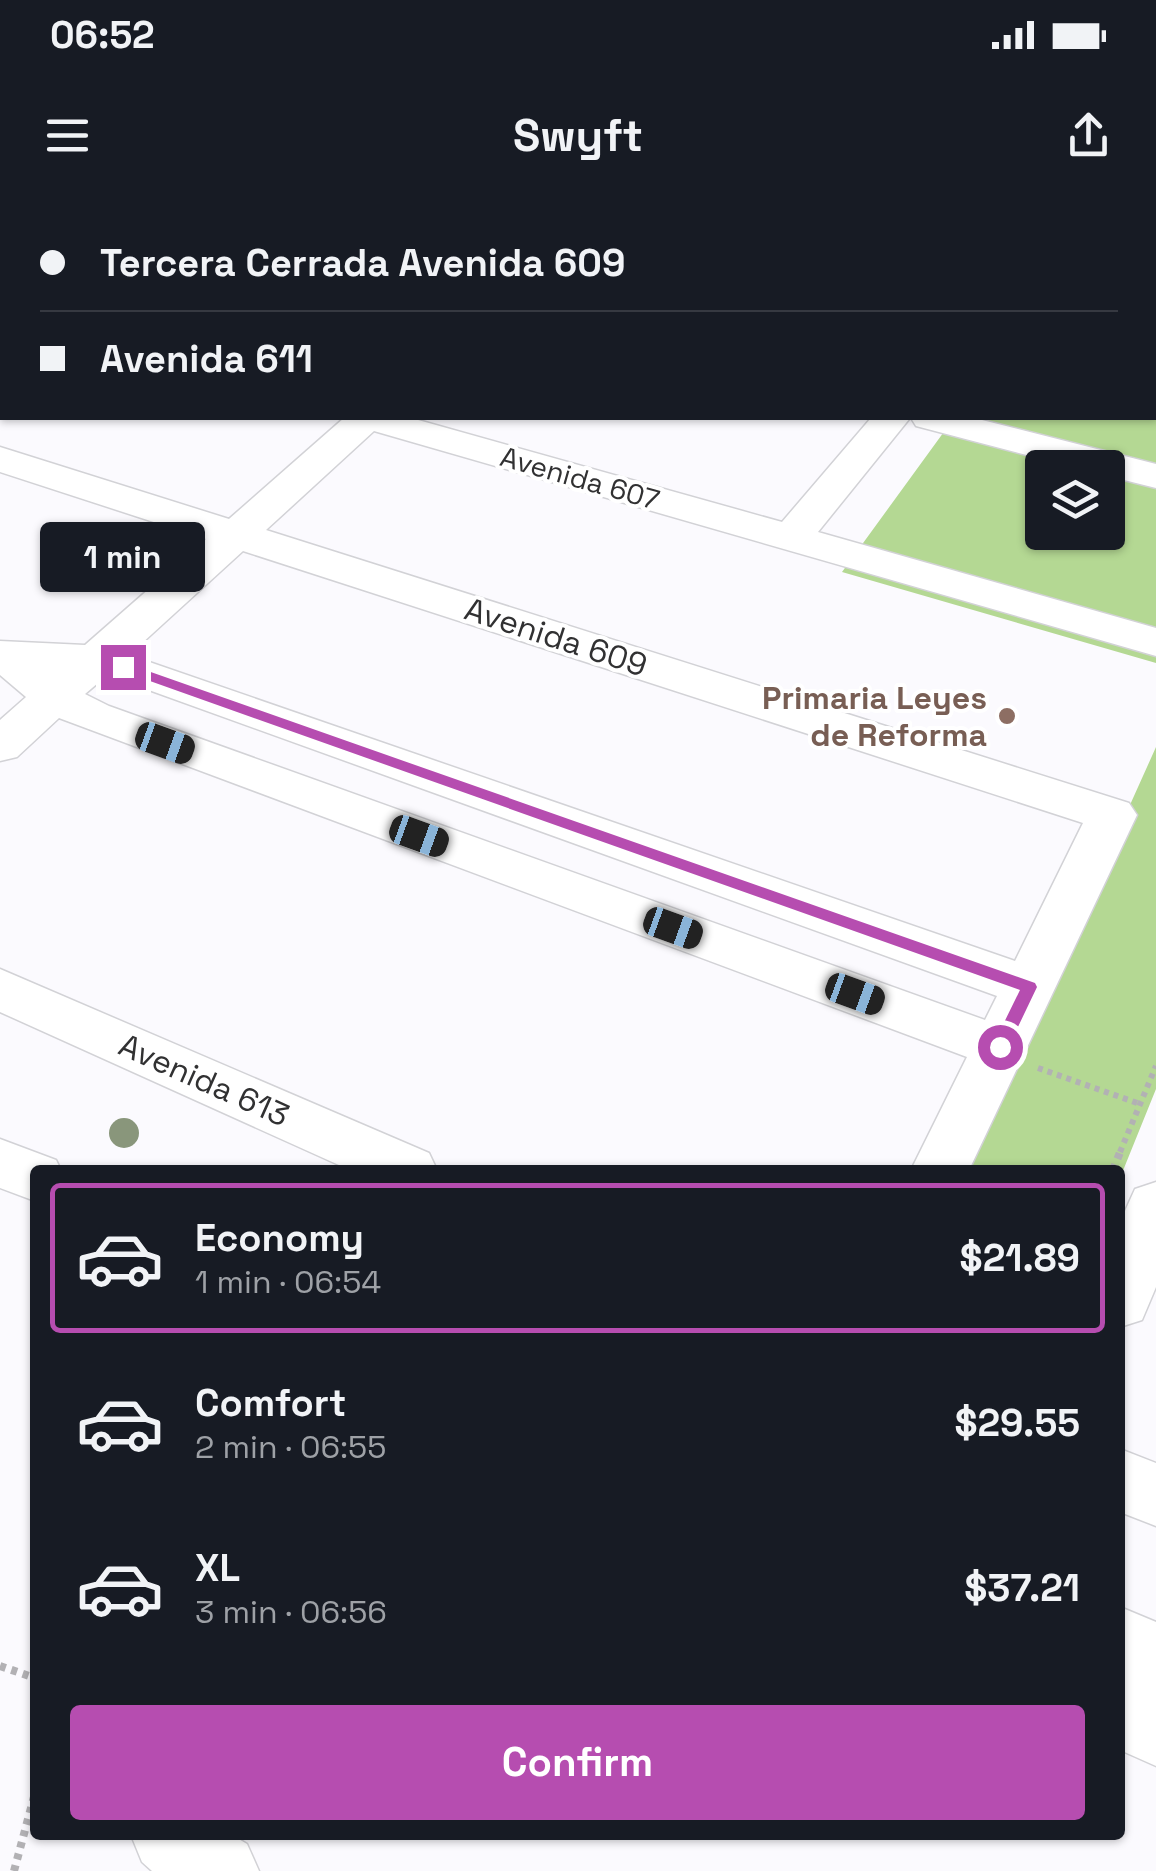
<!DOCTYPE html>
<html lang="en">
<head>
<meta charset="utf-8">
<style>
	:root { --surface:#171b24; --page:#20242c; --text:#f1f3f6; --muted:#9ea1a6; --line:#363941; --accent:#b64db0 }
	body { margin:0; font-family:"Space Grotesk",sans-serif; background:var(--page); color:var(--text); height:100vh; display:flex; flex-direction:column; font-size:38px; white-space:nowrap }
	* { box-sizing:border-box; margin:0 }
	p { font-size:32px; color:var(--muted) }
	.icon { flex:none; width:55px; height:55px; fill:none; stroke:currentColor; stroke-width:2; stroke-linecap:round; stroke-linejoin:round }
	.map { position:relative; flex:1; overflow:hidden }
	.drawer { position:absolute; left:30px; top:965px; width:1095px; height:675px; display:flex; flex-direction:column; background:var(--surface); border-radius:10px; box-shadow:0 2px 8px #0004 }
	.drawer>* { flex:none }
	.banner { position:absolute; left:0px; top:0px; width:1158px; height:220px; box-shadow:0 2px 8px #0004; display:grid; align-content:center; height:220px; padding:0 40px; background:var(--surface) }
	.fabs { position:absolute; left:1025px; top:250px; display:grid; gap:20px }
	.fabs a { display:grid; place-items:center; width:100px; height:100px; border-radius:10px; background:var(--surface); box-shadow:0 2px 8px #0004; font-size:50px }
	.end { position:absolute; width:45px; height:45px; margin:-22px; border:12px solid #b64db0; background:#fff; box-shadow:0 0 0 5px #fff }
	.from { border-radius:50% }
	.bubble { position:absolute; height:70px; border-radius:10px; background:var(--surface); box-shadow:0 2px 8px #0004; font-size:32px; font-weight:800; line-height:70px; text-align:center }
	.car { position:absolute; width:30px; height:60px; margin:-30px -15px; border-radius:12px; box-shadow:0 0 8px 2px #0007; background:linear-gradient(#222 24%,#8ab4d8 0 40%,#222 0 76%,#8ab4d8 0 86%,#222 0) }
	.banner b { display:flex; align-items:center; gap:35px; height:95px; font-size:38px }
	.banner b+b { border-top:2px solid var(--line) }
	.banner i { width:25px; height:25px; background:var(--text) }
	ul { padding:18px 0 0; list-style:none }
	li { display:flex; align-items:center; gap:30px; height:150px; margin:0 20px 15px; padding:0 20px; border:5px solid transparent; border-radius:10px }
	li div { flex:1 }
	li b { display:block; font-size:38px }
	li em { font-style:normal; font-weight:800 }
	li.on { border-color:var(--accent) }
	li>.icon { width:90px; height:90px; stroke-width:1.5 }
	.button { display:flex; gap:20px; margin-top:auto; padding:20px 40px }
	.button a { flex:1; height:115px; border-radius:10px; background:var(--accent); color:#fff; font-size:40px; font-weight:800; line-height:115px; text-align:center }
	.status { display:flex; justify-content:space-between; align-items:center; height:70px; padding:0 50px; background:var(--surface); direction:ltr }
	.status svg { height:28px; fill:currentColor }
	header { display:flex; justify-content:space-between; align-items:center; height:130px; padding:0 40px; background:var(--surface); font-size:45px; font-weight:800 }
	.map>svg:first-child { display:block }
</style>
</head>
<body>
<div class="status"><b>06:52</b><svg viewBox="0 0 49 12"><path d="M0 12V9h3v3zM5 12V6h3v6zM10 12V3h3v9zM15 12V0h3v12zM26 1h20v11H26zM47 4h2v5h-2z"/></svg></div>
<header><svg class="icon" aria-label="menu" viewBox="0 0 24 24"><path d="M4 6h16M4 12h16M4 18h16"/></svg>Swyft<svg class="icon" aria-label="share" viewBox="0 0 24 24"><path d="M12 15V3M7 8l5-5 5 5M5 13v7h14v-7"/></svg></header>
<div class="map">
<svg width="1156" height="1671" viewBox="0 0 1156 1671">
	<rect width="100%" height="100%" fill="#fbfafe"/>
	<path fill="#b4d893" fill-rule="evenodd" d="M1156,155V463L842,372L954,218H1155ZM1042,268H1108V332H1042Z
		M1156,547V889L1120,978V970H966Z"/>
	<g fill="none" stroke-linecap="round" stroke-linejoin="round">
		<defs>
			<path id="minor" d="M81,0H121L123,2H82Z
				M519,0H561L563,2H520Z
				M956,0H998L1000,2H957Z
				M1156,90V113L1155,114V91Z
				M0,101H2V123H0Z
				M1155,136H1156V158H1155Z
				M344,218H411L782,322L871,218H910L818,332L1156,428V456L374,231L266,330L1129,603L1137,615L969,970H911L967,857L59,518L17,557L0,561V520L26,497L0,475V441L85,445L206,339L0,272V247L229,319ZM243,351L1083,623L1015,761L129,455ZM105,477L135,485L997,796L985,820L109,506L85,494Z
				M911,218H974L1156,264V288L1108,276V268H1076L916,226Z
				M0,769L429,953L437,970H350L0,812Z
				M0,939L56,960L61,970H35V1001L0,988Z
				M1156,982V1087L1142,1120L1120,1127V1022L1135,989Z
				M1120,1249L1156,1263V1326L1120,1312Z
				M1120,1476L1156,1491V1566L1120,1550Z
				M131,1635H232L247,1644L259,1671H152L142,1662Z"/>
			<path id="highway" d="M1120,1407L1156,1422V1493L1120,1478Z"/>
		</defs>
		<use href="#minor" stroke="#d2d2d6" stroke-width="3"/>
		<use href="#highway" stroke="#d2d2d6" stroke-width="3"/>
		<path stroke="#b2b1b4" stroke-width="6" stroke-dasharray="5 5" stroke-linecap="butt" d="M1038,868L1140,904
			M1120,952L1156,866"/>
		<path stroke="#b2b1b4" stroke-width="8" stroke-dasharray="6 6" stroke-linecap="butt" d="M1113,970L1121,950
			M0,1466L35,1478
			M14,1671L35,1593"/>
		<use href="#minor" fill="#fff" fill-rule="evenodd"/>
		<use href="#highway" fill="#fff" fill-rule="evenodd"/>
	</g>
	<circle fill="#89967b" cx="124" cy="933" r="15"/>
	<path fill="#b64db0" d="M119,464H128L1035,783L1037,787L1006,852H994L992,847L1020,790L119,470Z"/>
	<circle fill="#8d6e63" stroke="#fff" stroke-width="4" cx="1007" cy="516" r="10"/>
	<g text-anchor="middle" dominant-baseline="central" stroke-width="8" stroke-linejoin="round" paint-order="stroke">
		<g font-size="28" fill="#313132" stroke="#fff">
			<text transform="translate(580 278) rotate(16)">Avenida 607</text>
		</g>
		<g font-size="32" fill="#313132" stroke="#fff">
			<text transform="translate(556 437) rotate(18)">Avenida 609</text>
			<text transform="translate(204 880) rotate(24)">Avenida 613</text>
		</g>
		<g font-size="32" font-weight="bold" fill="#785e54" stroke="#fff" text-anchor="end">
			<text x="987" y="498">Primaria Leyes<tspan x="987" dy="37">de Reforma</tspan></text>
		</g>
	</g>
</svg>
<div class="fabs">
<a><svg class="icon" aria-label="layers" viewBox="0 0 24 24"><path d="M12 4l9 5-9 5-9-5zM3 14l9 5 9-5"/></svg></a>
</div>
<i class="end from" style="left:1000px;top:847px"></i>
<i class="end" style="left:123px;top:467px"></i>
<div class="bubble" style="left:40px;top:322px;width:165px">1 min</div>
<i class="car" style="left:165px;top:543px;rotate:110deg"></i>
<i class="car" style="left:419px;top:636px;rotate:110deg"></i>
<i class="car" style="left:673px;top:728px;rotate:110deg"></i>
<i class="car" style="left:855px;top:794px;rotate:110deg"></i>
<div class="banner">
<b><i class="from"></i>Tercera Cerrada Avenida 609</b>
<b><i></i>Avenida 611</b>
</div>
<section class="drawer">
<ul>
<li class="on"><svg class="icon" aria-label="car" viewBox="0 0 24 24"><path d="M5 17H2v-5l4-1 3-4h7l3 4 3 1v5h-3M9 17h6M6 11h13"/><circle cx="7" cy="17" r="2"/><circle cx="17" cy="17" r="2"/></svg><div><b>Economy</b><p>1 min · 06:54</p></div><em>$21.89</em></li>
<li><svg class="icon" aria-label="car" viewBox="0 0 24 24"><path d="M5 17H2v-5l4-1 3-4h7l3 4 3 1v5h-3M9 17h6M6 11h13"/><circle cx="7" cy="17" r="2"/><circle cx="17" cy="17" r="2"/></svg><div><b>Comfort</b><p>2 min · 06:55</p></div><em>$29.55</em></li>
<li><svg class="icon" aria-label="car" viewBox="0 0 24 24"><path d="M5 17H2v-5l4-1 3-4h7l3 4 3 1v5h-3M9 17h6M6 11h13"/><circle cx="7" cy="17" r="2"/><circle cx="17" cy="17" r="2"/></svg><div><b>XL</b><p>3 min · 06:56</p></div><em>$37.21</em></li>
</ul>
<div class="button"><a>Confirm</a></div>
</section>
</div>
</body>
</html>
